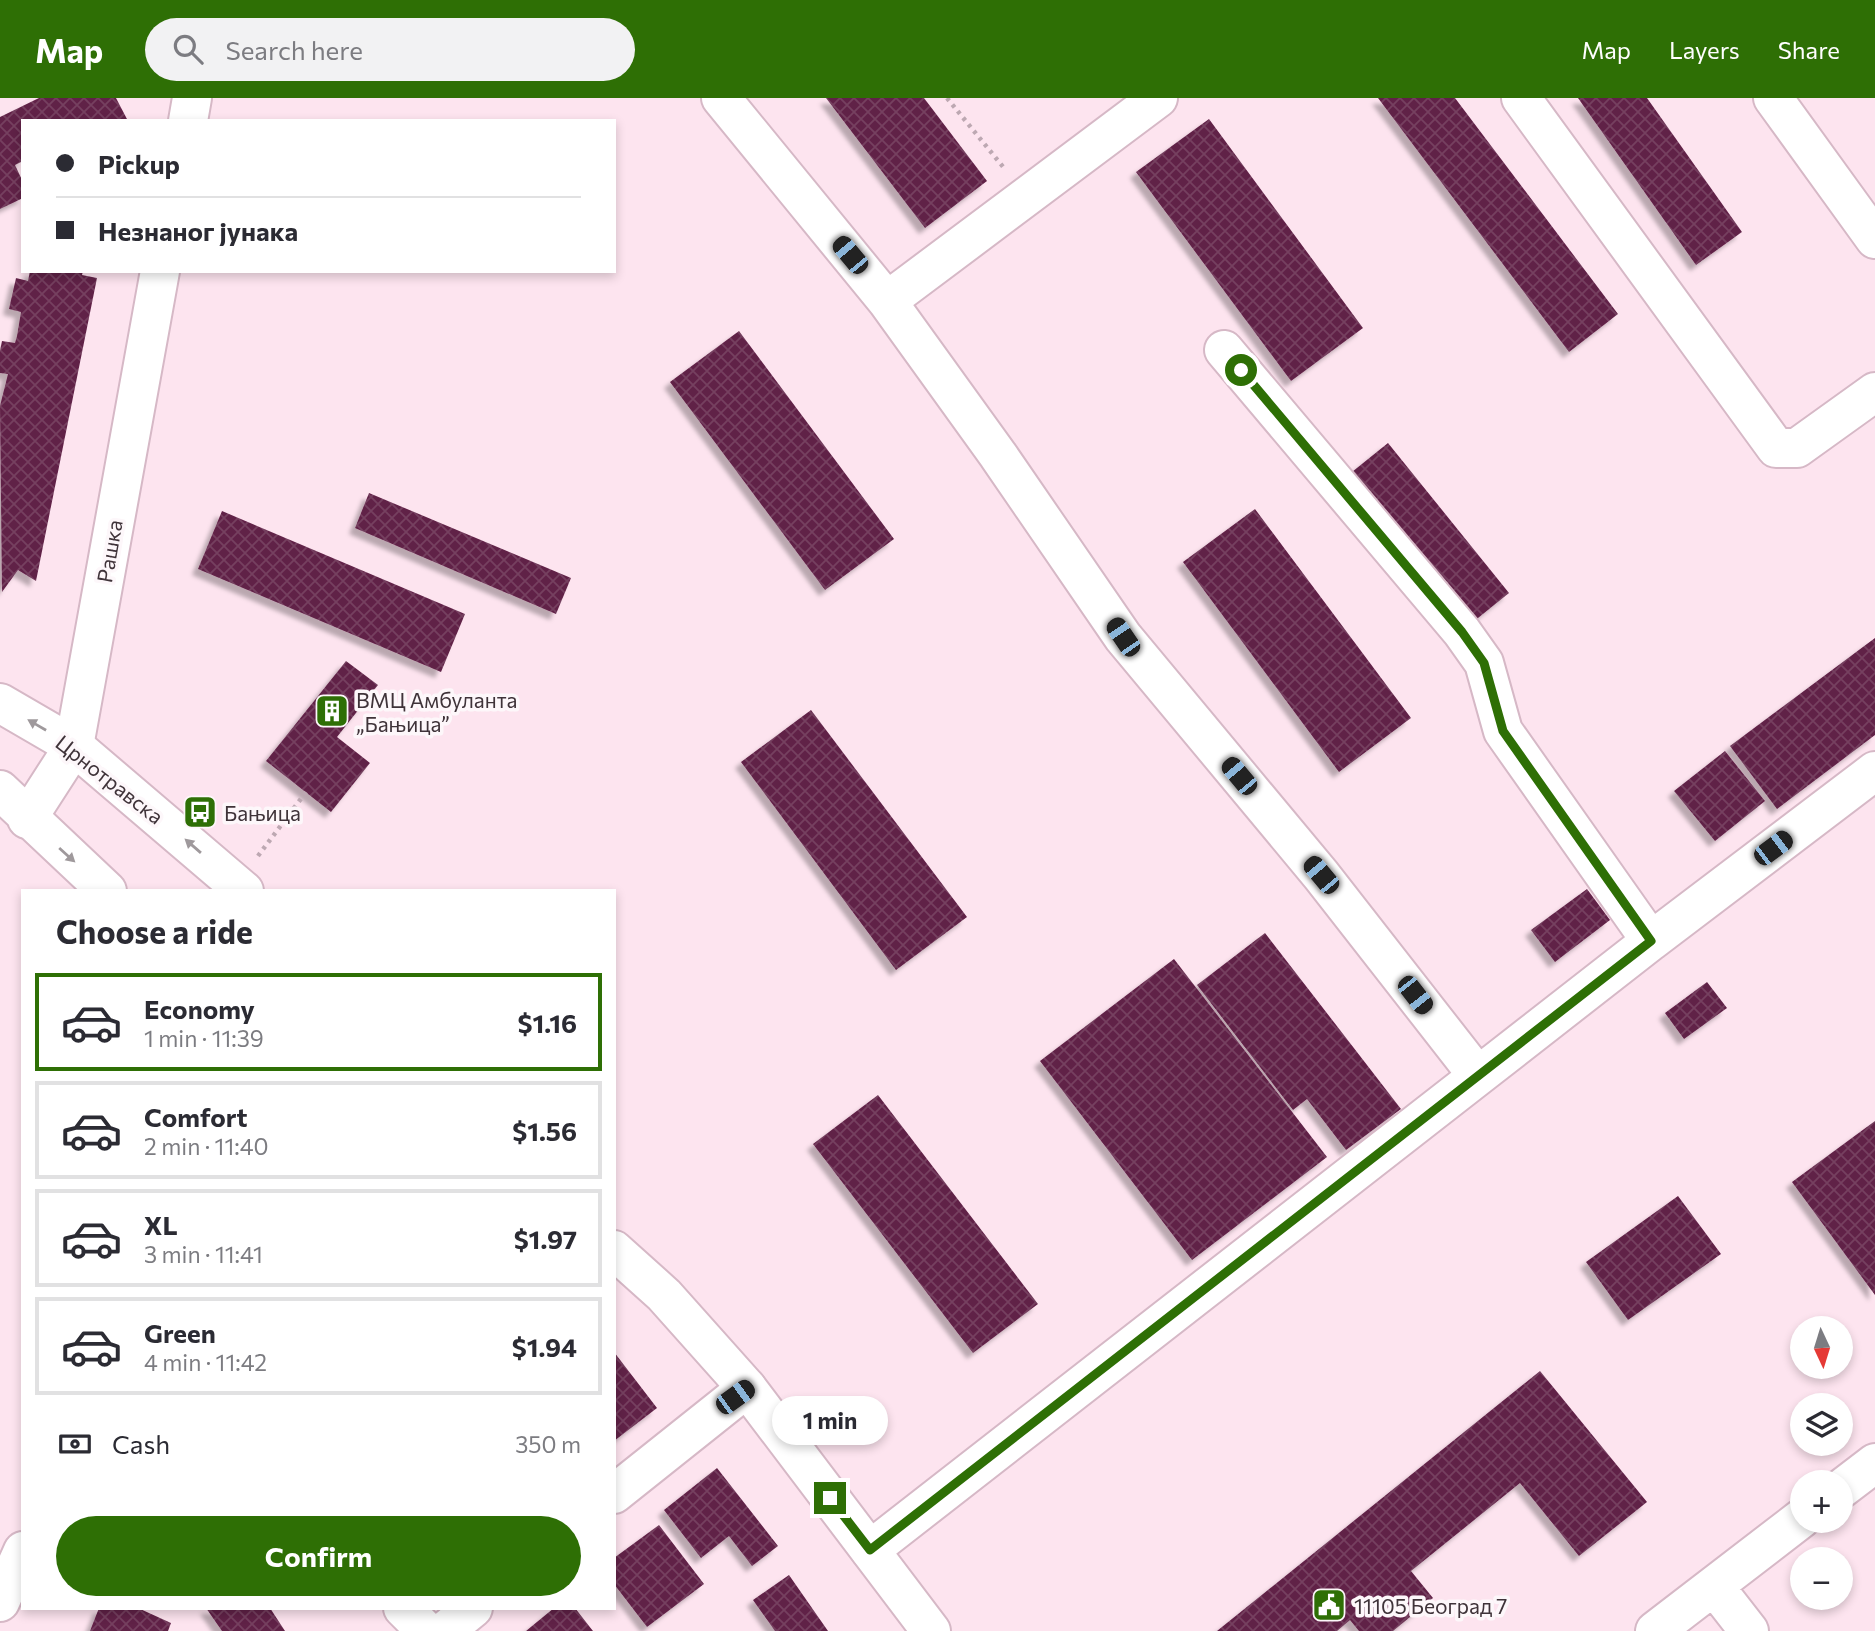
<!DOCTYPE html>
<html lang="en">
<head>
<meta charset="utf-8">
<style>
	:root { --surface:#fff; --page:#f2f2f3; --text:#2b2b33; --muted:#7c7c81; --line:#e1e1e2; --accent:#2e6f05 }
	body { margin:0; font-family:Commissioner,sans-serif; background:var(--page); color:var(--text); height:100vh; display:flex; flex-direction:column; font-size:26px; white-space:nowrap }
	* { box-sizing:border-box; margin:0 }
	p { font-size:23px; color:var(--muted) }
	.icon { flex:none; width:38px; height:38px; fill:none; stroke:currentColor; stroke-width:2; stroke-linecap:round; stroke-linejoin:round }
	.map { position:relative; flex:1; overflow:hidden }
	.sheet { position:absolute; left:21px; top:791px; width:595px; height:721px; display:flex; flex-direction:column; background:var(--surface); border-radius:0px; box-shadow:0 4px 10px #0003 }
	.sheet>* { flex:none }
	.top-card { position:absolute; left:21px; top:21px; width:595px; height:154px; border-radius:0px; box-shadow:0 4px 10px #0003; display:grid; align-content:center; height:154px; padding:0 35px; background:var(--surface) }
	.needle { width:46px; rotate:176deg }
	.tools { position:absolute; left:1790px; top:1218px; display:grid; gap:14px }
	.tools a { display:grid; place-items:center; width:63px; height:63px; border-radius:50%; background:var(--surface); box-shadow:0 4px 10px #0003; font-size:35px }
	.end { position:absolute; width:32px; height:32px; margin:-16px; border:9px solid #2e6f05; background:#fff; box-shadow:0 0 0 4px #fff }
	.from { border-radius:50% }
	.bubble { position:absolute; height:49px; border-radius:24px; background:var(--surface); box-shadow:0 4px 10px #0003; font-size:23px; font-weight:700; line-height:49px; text-align:center }
	.car { position:absolute; width:21px; height:42px; margin:-21px -10px; border-radius:9px; box-shadow:0 0 5px 2px #0007; background:linear-gradient(#222 24%,#8ab4d8 0 40%,#222 0 76%,#8ab4d8 0 86%,#222 0) }
	.top-card b { display:flex; align-items:center; gap:24px; height:66px; font-size:26px }
	.top-card b+b { border-top:2px solid var(--line) }
	.top-card i { width:18px; height:18px; background:var(--text) }
	ul { padding:0; list-style:none }
	li { display:flex; align-items:center; gap:21px; height:98px; margin:0 14px 10px; padding:0 21px; border:4px solid var(--line); border-radius:0px }
	li div { flex:1 }
	li b { display:block; font-size:26px }
	li em { font-style:normal; font-weight:700 }
	li.active { border-color:var(--accent) }
	li>.icon { width:63px; height:63px; stroke-width:1.5 }
	h2 { padding:0 35px; font-size:32px; line-height:84px }
	.pay { display:flex; align-items:center; gap:18px; height:77px; padding:0 35px; font-size:26px }
	.pay p { margin-inline-start:auto }
	.primary-button { display:flex; gap:14px; margin-top:auto; padding:14px 35px }
	.primary-button a { flex:1; height:80px; border-radius:42px; background:var(--accent); color:#fff; font-size:28px; font-weight:700; line-height:80px; text-align:center }
	header { display:flex; align-items:center; gap:42px; box-sizing:border-box; height:98px; padding:0 35px; background:var(--accent); color:#fff }
	header strong { font-size:33px }
	nav { display:flex; gap:38px; margin-inline-start:auto; font-size:24px }
	.search { width:490px; height:63px; background:var(--page); display:flex; align-items:center; gap:18px; box-sizing:border-box; padding:0 24px; border-radius:38px; color:var(--muted); font-size:26px }
	.map>svg:first-child { display:block }
</style>
</head>
<body>
<header>
<strong>Map</strong>
<div class="search"><svg class="icon" aria-label="search" viewBox="0 0 24 24"><circle cx="10" cy="10" r="6"/><path d="M15 15l6 6"/></svg>Search here</div>
<nav><a>Map</a><a>Layers</a><a>Share</a></nav>
</header>
<div class="map">
<svg width="1875" height="1533" viewBox="0 0 1875 1533">
	<defs>
		<pattern id="building-cross-hatch" width="8" height="8" patternUnits="userSpaceOnUse" patternTransform="scale(1.75)"><rect width="8" height="8" fill="#612147"/><path d="M0 0l8 8M0 8l8-8" fill="none" stroke="#754160"/></pattern>
		<filter id="shadow"><feDropShadow dx="-6" dy="6" stdDeviation="2" flood-color="#0004"/></filter>
	</defs>
	<rect width="100%" height="100%" fill="#fde4ef"/>
	<path fill="url(#building-cross-hatch)" filter="url(#shadow)" d="M39,0H116L128,23H23V63L15,67L23,84V100L0,111V19Z
		M826,0H924L987,83L925,130Z
		M1378,0H1455L1618,216L1569,254Z
		M1578,0H1647L1742,134L1696,167Z
		M1209,21L1363,230L1291,283L1136,74Z
		M30,173H83L82,177L97,180L36,483L18,472L2,494L0,308L8,276L0,275V253L2,243L15,245L17,238L21,214L9,211L16,180L28,183Z
		M739,233L894,441L825,492L670,284Z
		M1388,345L1509,495L1473,524L1352,374Z
		M369,395L571,480L556,516L355,430Z
		M1255,411L1411,620L1339,674L1183,464Z
		M222,413L465,516L441,574L198,471Z
		M1875,540V637L1777,711L1730,648Z
		M346,563L378,587L337,639L370,665L331,714L266,663Z
		M811,612L967,819L896,872L741,664Z
		M1725,653L1765,703L1715,743L1674,693Z
		M1587,791L1610,822L1555,864L1531,832Z
		M1265,835L1401,1011L1346,1052L1307,1001L1293,1012L1197,887Z
		M1174,861L1327,1059L1192,1162L1040,963Z
		M1707,884L1727,910L1684,941L1665,915Z
		M878,997L1038,1206L973,1255L813,1046Z
		M1875,1023V1197L1792,1084Z
		M1678,1098L1721,1156L1628,1222L1586,1164Z
		M614,1254L657,1310L614,1343Z
		M1540,1273L1647,1404L1579,1458L1520,1385L1411,1473L1433,1500L1393,1533H1359L1350,1522L1337,1533H1217Z
		M717,1370L778,1448L752,1468L729,1438L701,1460L664,1412Z
		M659,1427L704,1486L647,1529L614,1486V1460Z
		M789,1477L828,1533H775L753,1502Z
		M99,1510H138L171,1525L168,1533H90Z
		M206,1510H270L285,1533H222Z
		M554,1510H575L593,1533H526Z"/>
	<g fill="none" stroke-linecap="round" stroke-linejoin="round">
		<defs>
			<path id="minor" d="M721,0L887,203L998,357L1123,539L1321,777L1478,978L870,1452
				M1521,0L1776,350H1797L1875,294
				M1773,0L1875,141
				M188,23L192,0
				M887,203L1158,0
				M1224,252L1462,534L1484,565L1503,633L1651,843L1478,978
				M27,721L74,648L160,173
				M1651,843L1875,673
				M1841,1391L1875,1365
				M614,1396L747,1290
				M1714,1488L1749,1533
				M0,1504L23,1453
				M403,1510L426,1533
				M445,1533L473,1510
				M1655,1533L1802,1420"/>
			<path id="major" d="M0,605L74,648L244,793
				M0,692L107,793
				M614,1152L664,1197L747,1290L931,1533"/>
		</defs>
		<use href="#minor" stroke="#d6b8c6" stroke-width="42"/>
		<use href="#major" stroke="#d6b8c6" stroke-width="42"/>
		<path stroke="#bda8b2" stroke-width="4.5" stroke-dasharray="3.5 5" stroke-linecap="butt" d="M947,0L1004,70
			M258,758L306,694"/>
		<use href="#minor" stroke="#fff" stroke-width="38"/>
		<use href="#major" stroke="#fff" stroke-width="38"/>
	</g>
	<defs><path id="oneway-solid" d="M-6-.8H1V-3.2L6.5 0L1 3.2V.8H-6Z" transform="scale(1.75)"/></defs>
	<g fill="#9f999c">
		<use href="#oneway-solid" transform="translate(37 627) rotate(-150)"/>
		<use href="#oneway-solid" transform="translate(193 748) rotate(-139)"/>
		<use href="#oneway-solid" transform="translate(67 757) rotate(42)"/>
	</g>
	<g fill="none" stroke-linecap="round" stroke-linejoin="round">
		<path stroke="#2e6f05" stroke-width="9" d="M830,1400L870,1452L1651,843L1503,633L1484,565L1462,534L1241,272"/>
	</g>
	<defs>
		<symbol id="building-square" viewBox="-11 -11 22 22"><rect x="-9" y="-9" width="18" height="18" rx="4" fill="#2e6f05" stroke="#fdf7fa"/><path d="M-4-6H4V6H1V3H-1V6H-4ZM-2.5-4.3h1.7v1.8h-1.7ZM.8-4.3h1.7v1.8H.8ZM-2.5-1h1.7V.8h-1.7ZM.8-1h1.7V.8H.8Z" fill="#fff"/></symbol>
		<symbol id="bus-square" viewBox="-11 -11 22 22"><rect x="-9" y="-9" width="18" height="18" rx="4" fill="#2e6f05" stroke="#fdf7fa"/><path d="M-5-6H5V4H4V6H2V4H-2V6H-4V4H-5ZM-3.5-4V0h7V-4ZM-3.5 1.2v1.5H-2V1.2ZM2 1.2v1.5H3.5V1.2Z" fill="#fff"/></symbol>
		<symbol id="civic-square" viewBox="-11 -11 22 22"><rect x="-9" y="-9" width="18" height="18" rx="4" fill="#2e6f05" stroke="#fdf7fa"/><path d="M-.6-6.5H3V-4.5H.6V-3L4-1V1h2V6H-6V1h2V-1L-.6-3ZM-1.2 2.5V6h2.4V2.5Z" fill="#fff"/></symbol>
	</defs>
	<g fill-rule="evenodd">
		<use href="#building-square" x="313" y="594" width="38" height="38"/>
		<use href="#bus-square" x="181" y="695" width="38" height="38"/>
		<use href="#civic-square" x="1310" y="1488" width="38" height="38"/>
	</g>
	<g text-anchor="middle" dominant-baseline="central" stroke-width="7" stroke-linejoin="round" paint-order="stroke">
		<g font-size="21" fill="#3f3339" stroke="#fdf7fa">
			<text transform="translate(109 453) rotate(-80)">Рашка</text>
			<text transform="translate(110 681) rotate(38)">Црнотравска</text>
		</g>
		<g font-size="21" fill="#3f3339" stroke="#fdf7fa" text-anchor="start">
			<text x="356" y="601">ВМЦ Амбуланта<tspan x="356" dy="24">„Бањица”</tspan></text>
			<text x="224" y="714">Бањица</text>
			<text x="1354" y="1507">11105 Београд 7</text>
		</g>
	</g>
</svg>
<div class="tools">
<a><svg class="needle" viewBox="-14 -14 28 28"><path d="M0-13l5 13h-10z" fill="#e53935"/><path d="M0 13l5-13h-10z" fill="#7c7c81"/></svg></a>
<a><svg class="icon" aria-label="layers" viewBox="0 0 24 24"><path d="M12 4l9 5-9 5-9-5zM3 14l9 5 9-5"/></svg></a>
<a>+</a>
<a>−</a>
</div>
<i class="end from" style="left:1241px;top:272px"></i>
<i class="end" style="left:830px;top:1400px"></i>
<div class="bubble" style="left:772px;top:1298px;width:116px">1 min</div>
<i class="car" style="left:850px;top:157px;rotate:320deg"></i>
<i class="car" style="left:1123px;top:539px;rotate:326deg"></i>
<i class="car" style="left:1239px;top:678px;rotate:320deg"></i>
<i class="car" style="left:1773px;top:750px;rotate:53deg"></i>
<i class="car" style="left:1321px;top:777px;rotate:320deg"></i>
<i class="car" style="left:1415px;top:897px;rotate:142deg"></i>
<i class="car" style="left:735px;top:1299px;rotate:54deg"></i>
<div class="top-card">
<b><i class="from"></i>Pickup</b>
<b><i></i>Незнаног јунака</b>
</div>
<section class="sheet">
<h2>Choose a ride</h2>
<ul>
<li class="active"><svg class="icon" aria-label="car" viewBox="0 0 24 24"><path d="M5 17H2v-5l4-1 3-4h7l3 4 3 1v5h-3M9 17h6M6 11h13"/><circle cx="7" cy="17" r="2"/><circle cx="17" cy="17" r="2"/></svg><div><b>Economy</b><p>1 min · 11:39</p></div><em>$1.16</em></li>
<li><svg class="icon" aria-label="car" viewBox="0 0 24 24"><path d="M5 17H2v-5l4-1 3-4h7l3 4 3 1v5h-3M9 17h6M6 11h13"/><circle cx="7" cy="17" r="2"/><circle cx="17" cy="17" r="2"/></svg><div><b>Comfort</b><p>2 min · 11:40</p></div><em>$1.56</em></li>
<li><svg class="icon" aria-label="car" viewBox="0 0 24 24"><path d="M5 17H2v-5l4-1 3-4h7l3 4 3 1v5h-3M9 17h6M6 11h13"/><circle cx="7" cy="17" r="2"/><circle cx="17" cy="17" r="2"/></svg><div><b>XL</b><p>3 min · 11:41</p></div><em>$1.97</em></li>
<li><svg class="icon" aria-label="car" viewBox="0 0 24 24"><path d="M5 17H2v-5l4-1 3-4h7l3 4 3 1v5h-3M9 17h6M6 11h13"/><circle cx="7" cy="17" r="2"/><circle cx="17" cy="17" r="2"/></svg><div><b>Green</b><p>4 min · 11:42</p></div><em>$1.94</em></li>
</ul>
<div class="pay"><svg class="icon" aria-label="cash" viewBox="0 0 24 24"><path d="M3 7h18v10H3z"/><circle cx="12" cy="12" r="2"/></svg>Cash<p>350 m</p></div>
<div class="primary-button"><a>Confirm</a></div>
</section>
</div>
</body>
</html>
